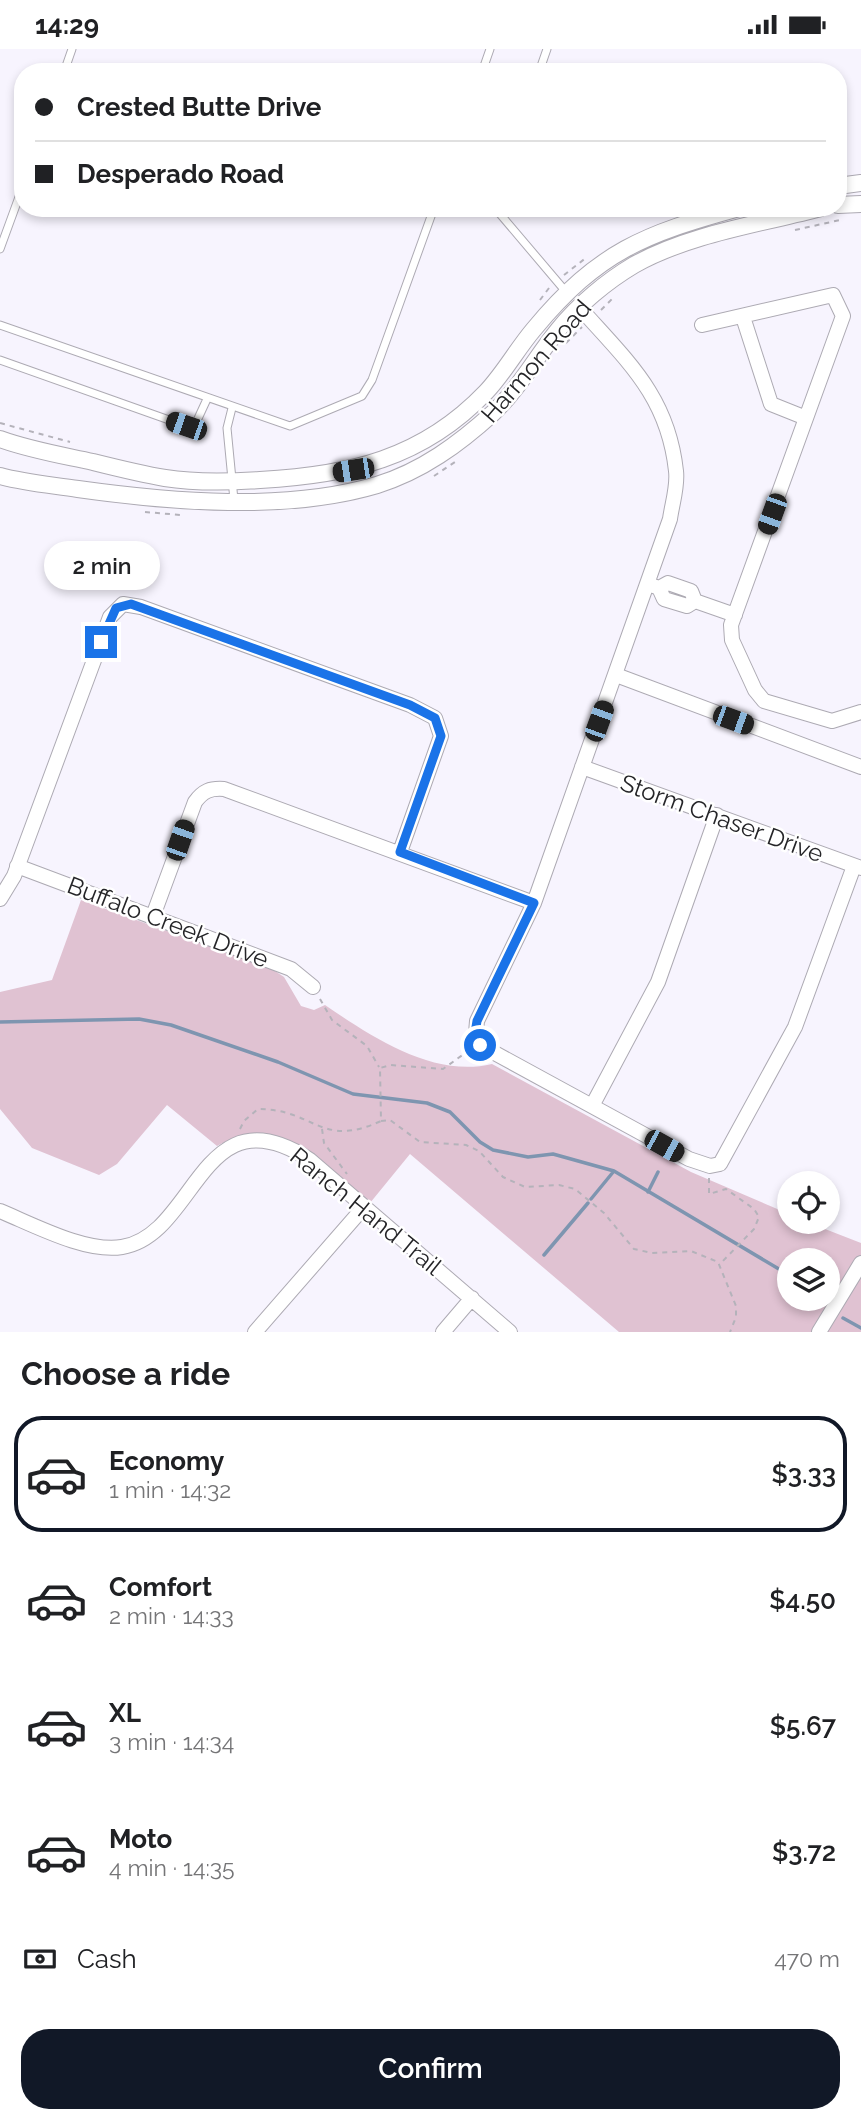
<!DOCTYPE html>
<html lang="en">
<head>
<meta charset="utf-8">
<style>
	:root { --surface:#fff; --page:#f2f2f2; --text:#202124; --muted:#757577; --line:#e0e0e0; --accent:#111827 }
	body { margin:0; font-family:Raleway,sans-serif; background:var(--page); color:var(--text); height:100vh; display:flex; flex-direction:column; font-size:26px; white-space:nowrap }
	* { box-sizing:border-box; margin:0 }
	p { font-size:23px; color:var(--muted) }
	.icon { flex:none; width:38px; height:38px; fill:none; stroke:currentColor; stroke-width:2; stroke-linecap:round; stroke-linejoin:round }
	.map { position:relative; height:1283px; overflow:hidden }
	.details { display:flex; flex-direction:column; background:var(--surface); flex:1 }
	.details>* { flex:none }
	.guide { position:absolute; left:14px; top:14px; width:833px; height:154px; border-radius:28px; box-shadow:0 4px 10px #0003; display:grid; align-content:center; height:154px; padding:0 21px; background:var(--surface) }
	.fabs { position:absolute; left:777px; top:1122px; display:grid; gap:14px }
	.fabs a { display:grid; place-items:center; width:63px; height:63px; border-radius:50%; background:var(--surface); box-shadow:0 4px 10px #0003; font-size:35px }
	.end { position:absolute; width:32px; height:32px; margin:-16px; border:9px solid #1a73e8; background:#fff; box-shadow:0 0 0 4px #fff }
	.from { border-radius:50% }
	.bubble { position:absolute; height:49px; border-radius:24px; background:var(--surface); box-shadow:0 4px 10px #0003; font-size:23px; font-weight:600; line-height:49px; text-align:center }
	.car { position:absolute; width:21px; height:42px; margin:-21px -10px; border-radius:9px; box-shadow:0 0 5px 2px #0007; background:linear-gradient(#222 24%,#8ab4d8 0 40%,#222 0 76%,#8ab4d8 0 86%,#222 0) }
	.guide b { display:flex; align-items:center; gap:24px; height:66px; font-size:26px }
	.guide b+b { border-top:2px solid var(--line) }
	.guide i { width:18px; height:18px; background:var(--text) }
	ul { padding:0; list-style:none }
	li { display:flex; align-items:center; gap:21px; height:116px; margin:0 14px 10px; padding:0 7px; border:4px solid transparent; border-radius:28px }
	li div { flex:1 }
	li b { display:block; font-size:26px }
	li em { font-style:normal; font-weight:600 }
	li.on { border-color:var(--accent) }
	li>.icon { width:63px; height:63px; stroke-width:1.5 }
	h2 { padding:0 21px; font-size:32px; line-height:84px }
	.pay { display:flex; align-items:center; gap:18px; height:77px; padding:0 21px; font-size:26px }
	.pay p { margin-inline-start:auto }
	.action { display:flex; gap:14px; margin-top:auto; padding:14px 21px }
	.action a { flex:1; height:80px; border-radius:28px; background:var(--accent); color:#fff; font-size:28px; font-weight:600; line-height:80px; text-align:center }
	.status { display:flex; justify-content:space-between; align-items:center; height:49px; padding:0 35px; background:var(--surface); direction:ltr }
	.status svg { height:19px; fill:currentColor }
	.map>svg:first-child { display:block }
</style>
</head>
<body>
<div class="status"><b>14:29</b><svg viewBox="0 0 49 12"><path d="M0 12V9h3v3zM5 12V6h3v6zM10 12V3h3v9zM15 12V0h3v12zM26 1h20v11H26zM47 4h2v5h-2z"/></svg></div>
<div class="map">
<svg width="861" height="1283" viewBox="0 0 861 1283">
	<rect width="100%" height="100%" fill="#f7f4fe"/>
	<path fill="#e0c2d2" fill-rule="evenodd" d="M81,851L272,920L284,928L301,957L314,961L325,956C372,988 433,1029 492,1015L691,1123L789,1165V1172L807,1173L861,1194V1283H619L410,1105L370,1154C323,1115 282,1060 217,1097L167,1056L117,1115L99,1126L32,1099L0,1060V943L52,931ZM789,1211H828V1250H789Z"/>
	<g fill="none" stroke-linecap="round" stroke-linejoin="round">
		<path stroke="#7e95b0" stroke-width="3.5" d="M0,973L139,970L171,976L278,1013L353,1045L427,1054L450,1063L480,1093L493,1101L528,1108L553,1105L614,1122L789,1226
			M648,1143L658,1123
			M591,1150L614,1122
			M544,1206L588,1154
			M811,1250L821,1257
			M843,1269L861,1279"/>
		<defs>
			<path id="service" d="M64,23L72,0
				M482,23L490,0
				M539,23L547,0
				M495,159L567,244
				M0,200L23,137
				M0,276L290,377L362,347L372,331L434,159
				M0,311L186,377L195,376L207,350
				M232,359L227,379L234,451"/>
			<path id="minor" d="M580,259C627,312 668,347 676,422C678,437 672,455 670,470L534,854L477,972L476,984L480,996L689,1110L710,1117L720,1115L795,978L854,817
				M743,268L771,355L806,369
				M702,276L833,246L843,267L731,576L732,591L755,641L764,652L832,672L861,663
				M648,535L659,539L668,534L691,542L695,552L735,566
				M659,539L664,550L687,557L695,552
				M616,626L861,718
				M582,718L861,819
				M17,817L291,920L313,938
				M0,850L14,827L110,568L123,555L141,558L410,656L435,669L441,687L400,803
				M153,867L195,753C203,742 210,739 224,740L534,854
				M592,1057L658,933L717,766
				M0,1162C34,1176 86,1204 122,1198C197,1186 201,1039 310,1111L510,1283
				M255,1283L364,1158
				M443,1283L472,1249
				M819,1283L861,1214"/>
			<path id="tertiary" d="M838,137L861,134
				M838,156L861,155
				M0,390C30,401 61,406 93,413C117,419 141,425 165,429C196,434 230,433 260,431C349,426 422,410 486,343C504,324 517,300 534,280C599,202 644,185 739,159
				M0,427C25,434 52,436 78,440C171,453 286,463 377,436C422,422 459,395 493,364C518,341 536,308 558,281C578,256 607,232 634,216C689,185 760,175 821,159"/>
		</defs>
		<use href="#service" stroke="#adaab3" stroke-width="9"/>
		<use href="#minor" stroke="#adaab3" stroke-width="16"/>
		<use href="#tertiary" stroke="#adaab3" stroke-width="18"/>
		<path stroke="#b4b2ba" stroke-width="2" stroke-dasharray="5 5" stroke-linecap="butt" d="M795,181L840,171
			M564,226L587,208
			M540,251L549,239
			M601,261L615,247
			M566,294L582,278
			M0,374L70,393
			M434,427L455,413
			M145,463L181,466
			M320,950L332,971L367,997L379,1018
			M381,1072L390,1071L420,1093L466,1096L479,1102L503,1128L525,1138L559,1136L575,1140L604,1164L634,1200L652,1204L691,1202L718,1213L736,1257V1268L730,1283
			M240,1080L244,1072L258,1060C315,1060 320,1100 381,1072L380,1019L391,1016L443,1020L468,1002
			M322,1080L324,1094L347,1125
			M709,1129V1145L726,1140L754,1160L759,1168L754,1180L720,1215"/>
		<use href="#service" stroke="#fff" stroke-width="7"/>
		<use href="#minor" stroke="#fff" stroke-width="14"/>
		<use href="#tertiary" stroke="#fff" stroke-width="16"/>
	</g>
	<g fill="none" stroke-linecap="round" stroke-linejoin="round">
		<path stroke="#1a73e8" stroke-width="9" d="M101,593L116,559L131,555L410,656L435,669L441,687L400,803L534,854L477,972L475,984L480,996"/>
	</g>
	<g text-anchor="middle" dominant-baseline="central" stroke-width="5" stroke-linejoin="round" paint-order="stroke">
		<g font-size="24" fill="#252528" stroke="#fff">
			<text transform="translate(536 312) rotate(-49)">Harmon Road</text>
			<text transform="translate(722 769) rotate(20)">Storm Chaser Drive</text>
			<text transform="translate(168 873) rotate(21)">Buffalo Creek Drive</text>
			<text transform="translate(366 1162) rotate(39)">Ranch Hand Trail</text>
		</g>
	</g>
</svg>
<div class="fabs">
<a><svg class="icon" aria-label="locate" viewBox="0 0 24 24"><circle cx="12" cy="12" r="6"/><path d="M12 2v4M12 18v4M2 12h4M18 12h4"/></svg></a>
<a><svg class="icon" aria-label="layers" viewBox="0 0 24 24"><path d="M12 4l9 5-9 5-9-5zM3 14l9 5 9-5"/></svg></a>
</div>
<i class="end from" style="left:480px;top:996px"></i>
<i class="end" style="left:101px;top:593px"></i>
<div class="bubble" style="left:44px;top:492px;width:116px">2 min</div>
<i class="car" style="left:186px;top:377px;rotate:289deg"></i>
<i class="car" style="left:353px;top:421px;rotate:261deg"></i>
<i class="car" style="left:772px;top:465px;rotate:200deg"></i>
<i class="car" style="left:733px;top:671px;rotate:110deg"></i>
<i class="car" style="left:599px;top:672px;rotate:20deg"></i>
<i class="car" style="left:180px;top:791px;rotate:19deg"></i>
<i class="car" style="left:664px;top:1097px;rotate:119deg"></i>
<div class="guide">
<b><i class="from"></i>Crested Butte Drive</b>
<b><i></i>Desperado Road</b>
</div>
</div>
<section class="details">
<h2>Choose a ride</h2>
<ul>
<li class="on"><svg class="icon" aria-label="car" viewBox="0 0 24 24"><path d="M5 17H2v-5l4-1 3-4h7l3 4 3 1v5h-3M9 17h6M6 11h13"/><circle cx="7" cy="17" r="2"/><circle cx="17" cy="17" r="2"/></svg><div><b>Economy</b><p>1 min · 14:32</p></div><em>$3.33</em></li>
<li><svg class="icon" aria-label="car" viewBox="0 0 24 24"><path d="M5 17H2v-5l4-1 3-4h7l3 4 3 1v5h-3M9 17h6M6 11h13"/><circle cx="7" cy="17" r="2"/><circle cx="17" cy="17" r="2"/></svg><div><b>Comfort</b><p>2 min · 14:33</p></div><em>$4.50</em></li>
<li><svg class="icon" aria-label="car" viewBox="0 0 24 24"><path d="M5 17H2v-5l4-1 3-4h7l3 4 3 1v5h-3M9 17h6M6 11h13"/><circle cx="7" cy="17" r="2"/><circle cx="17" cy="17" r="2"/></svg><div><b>XL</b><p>3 min · 14:34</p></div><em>$5.67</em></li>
<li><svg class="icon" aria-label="car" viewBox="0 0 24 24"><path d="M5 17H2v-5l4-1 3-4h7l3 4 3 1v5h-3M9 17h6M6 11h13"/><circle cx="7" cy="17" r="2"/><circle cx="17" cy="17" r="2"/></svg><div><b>Moto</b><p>4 min · 14:35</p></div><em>$3.72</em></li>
</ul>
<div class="pay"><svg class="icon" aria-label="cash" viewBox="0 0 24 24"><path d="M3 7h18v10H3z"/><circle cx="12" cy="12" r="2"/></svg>Cash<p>470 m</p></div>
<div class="action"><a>Confirm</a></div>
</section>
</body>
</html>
